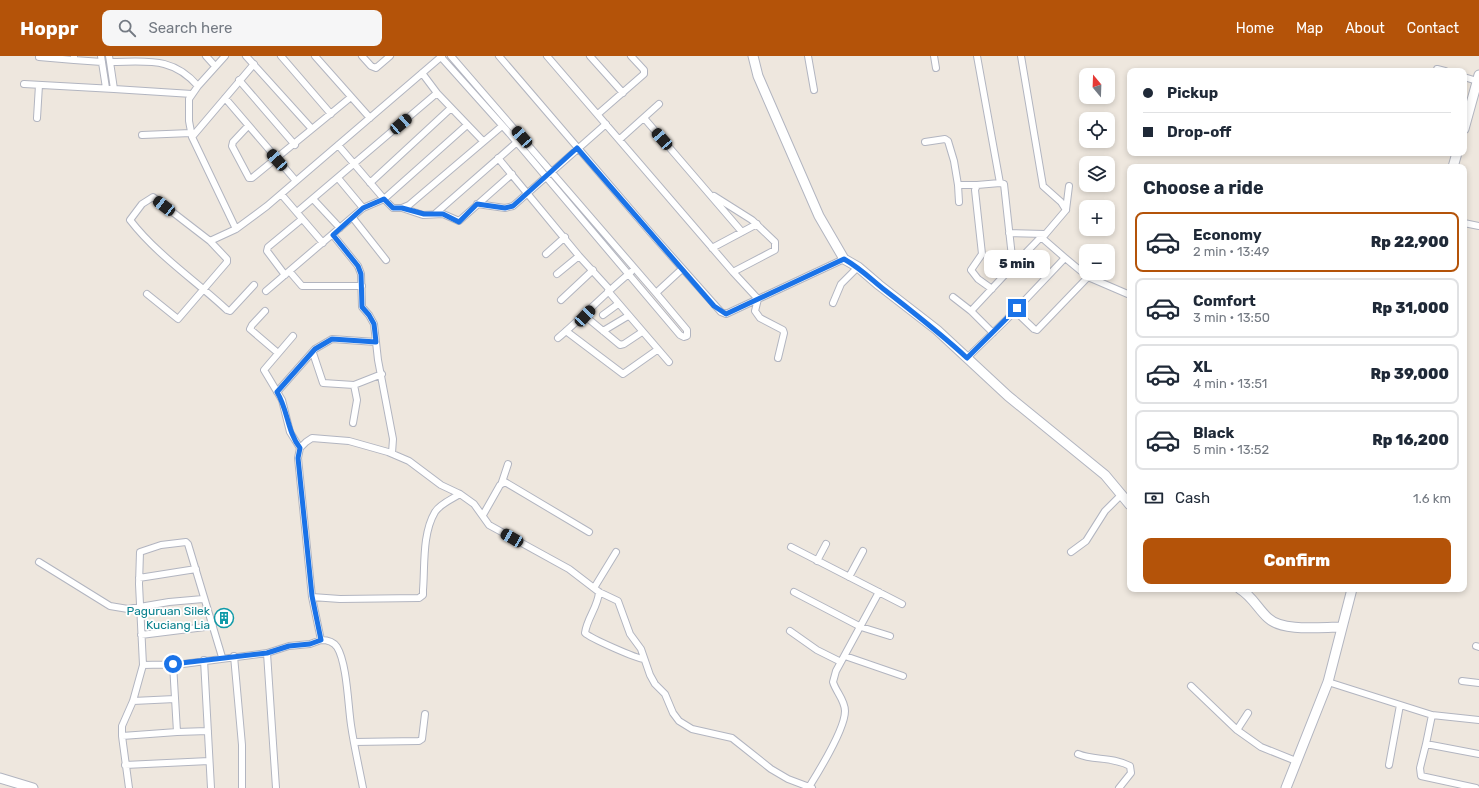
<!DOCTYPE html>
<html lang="en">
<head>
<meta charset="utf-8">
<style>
	:root { --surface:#fff; --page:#f6f6f7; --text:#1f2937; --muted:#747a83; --line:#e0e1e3; --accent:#b45309 }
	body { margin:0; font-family:Rubik,sans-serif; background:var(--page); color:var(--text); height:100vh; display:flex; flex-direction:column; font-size:15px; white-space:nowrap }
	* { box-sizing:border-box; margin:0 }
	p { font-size:13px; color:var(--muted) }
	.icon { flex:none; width:22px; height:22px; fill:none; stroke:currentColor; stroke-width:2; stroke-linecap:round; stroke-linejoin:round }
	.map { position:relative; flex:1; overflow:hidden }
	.side { position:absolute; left:1127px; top:108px; width:340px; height:428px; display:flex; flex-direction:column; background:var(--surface); border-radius:8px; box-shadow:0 2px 6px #0003 }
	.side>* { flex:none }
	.guide { position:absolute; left:1127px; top:12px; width:340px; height:88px; border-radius:8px; box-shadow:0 2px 6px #0003; display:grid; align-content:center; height:88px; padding:0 16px; background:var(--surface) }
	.needle { width:26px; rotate:341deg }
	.controls { position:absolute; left:1079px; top:12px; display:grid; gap:8px }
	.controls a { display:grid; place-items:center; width:36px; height:36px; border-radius:8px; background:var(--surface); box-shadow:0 2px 6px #0003; font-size:20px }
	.end { position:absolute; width:18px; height:18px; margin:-9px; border:5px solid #1a73e8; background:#fff; box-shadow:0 0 0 2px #fff }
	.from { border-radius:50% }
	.bubble { position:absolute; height:28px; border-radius:8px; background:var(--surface); box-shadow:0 2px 6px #0003; font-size:13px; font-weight:800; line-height:28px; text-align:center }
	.car { position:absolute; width:12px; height:24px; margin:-12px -6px; border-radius:5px; box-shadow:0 0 3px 1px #0007; background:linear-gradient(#222 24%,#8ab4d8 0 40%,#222 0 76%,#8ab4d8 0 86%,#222 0) }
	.guide b { display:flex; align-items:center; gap:14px; height:38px; font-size:15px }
	.guide b+b { border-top:1px solid var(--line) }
	.guide i { width:10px; height:10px; background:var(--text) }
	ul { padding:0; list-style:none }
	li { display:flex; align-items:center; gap:12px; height:60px; margin:0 8px 6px; padding:0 8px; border:2px solid var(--line); border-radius:8px }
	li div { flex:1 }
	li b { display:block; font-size:15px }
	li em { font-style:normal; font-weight:800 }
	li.current { border-color:var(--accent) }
	li>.icon { width:36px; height:36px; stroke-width:1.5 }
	h2 { padding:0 16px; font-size:18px; line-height:48px }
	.pay { display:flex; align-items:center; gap:10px; height:44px; padding:0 16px; font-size:15px }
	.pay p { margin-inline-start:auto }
	.action { display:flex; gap:8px; margin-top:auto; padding:8px 16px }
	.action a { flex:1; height:46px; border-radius:8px; background:var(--accent); color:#fff; font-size:16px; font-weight:800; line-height:46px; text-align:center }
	header { display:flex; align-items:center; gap:24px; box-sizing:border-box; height:56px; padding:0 20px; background:var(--accent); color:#fff }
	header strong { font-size:19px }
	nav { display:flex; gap:22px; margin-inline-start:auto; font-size:14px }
	.search { width:280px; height:36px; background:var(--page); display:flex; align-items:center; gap:10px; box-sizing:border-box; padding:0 14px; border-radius:8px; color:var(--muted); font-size:15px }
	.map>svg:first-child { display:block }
</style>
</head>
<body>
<header>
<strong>Hoppr</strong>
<div class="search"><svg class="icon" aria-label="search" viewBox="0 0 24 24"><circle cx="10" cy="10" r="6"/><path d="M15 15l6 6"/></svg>Search here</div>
<nav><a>Home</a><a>Map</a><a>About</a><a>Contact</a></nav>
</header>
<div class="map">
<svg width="1479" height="732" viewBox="0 0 1479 732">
	<rect width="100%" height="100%" fill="#eee7de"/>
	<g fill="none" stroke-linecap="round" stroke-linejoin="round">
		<defs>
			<path id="street" d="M74,0V4L102,6
				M101,0L106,32
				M109,0L110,6C147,6 172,0 198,30L189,43V65L192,81
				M206,0L215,10
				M246,0L312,73L351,41
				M281,0L331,58
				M315,0L370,62
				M362,0L371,10L376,12L390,0
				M499,0L650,176L721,256L726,258L844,203
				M547,0L733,216L758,243
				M590,0L623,37
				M808,0L814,34
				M934,0L936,12
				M977,0L1000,127
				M1021,0L1043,130L1061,146L1066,154
				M39,1L74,4
				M441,1L509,77L680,279L684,281L687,280V274L656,237L451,0
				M110,6L114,33L192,38
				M254,8L192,81L236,173L267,150L442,0
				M1437,13L1445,15
				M422,17L437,37L483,85
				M1464,21L1477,25
				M239,24L295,89
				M24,28L114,33
				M198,30L225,0
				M225,42L296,125
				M598,58L644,18V14L631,0
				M37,62L39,29
				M644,62L742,176
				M248,70L233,86L232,90L249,122H252L312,73
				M142,79L191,77
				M620,83L659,48
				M925,86L945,83L948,85L954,105L958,129H977
				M338,89L384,143L467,69
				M498,102L579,200L610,234
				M338,122L363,152
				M370,127L451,52
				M958,129L959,146
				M281,138L323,187
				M714,140L752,164L775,186V194L733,216
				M313,143L340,172
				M477,148L505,152L513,150L606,68
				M402,152L423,159L443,158L459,165L512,118
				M297,156L437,37
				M436,157L517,86
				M353,162L386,204
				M1464,167L1479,170
				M1009,177L1045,178
				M333,179L358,210L361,218L362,251L369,259L374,268L378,304L393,383L392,397
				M1043,181L1066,154L1069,130
				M210,185L153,141L142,148L130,164C157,199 195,224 227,254L230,255L254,229
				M712,192L757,168
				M546,198L565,181
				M1064,201L1088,221L1130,239
				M290,216L302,230H362
				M557,218L579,200
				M285,219L267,195L268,191L302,163
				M266,235L363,152L384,143L393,152H402L409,149L502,70
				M608,235L669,306
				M656,237L682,213
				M147,238L178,263L227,206V203L210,185L236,173
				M953,241L971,255L993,277
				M758,243L755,255L760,262L783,274L784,277L778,302
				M561,244L593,214
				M833,247L841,228L858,211
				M265,255L252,269L250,273L278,297
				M971,255L1013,210L1004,128L1000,127L977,129L975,134L982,198L971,214L978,223L992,233
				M1015,255L1034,273L1037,274L1088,221
				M603,259L618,248
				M585,260L620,289L624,288L642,276
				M566,275L623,318L657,294
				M603,275L628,260
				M293,280L264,314L282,344L290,376L300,392
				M558,282C583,261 605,237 631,216
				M313,297L323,327L354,329L382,318
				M967,302L1007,263L1063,204L1064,201L1041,181L1013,210
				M277,336L315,293L332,283L376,286
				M353,367L357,344L354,329
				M502,426L508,408
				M483,459L500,429L505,426L589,476
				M791,491L902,548
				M1071,496L1086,485L1105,455L1122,438
				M817,505L826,488
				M39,506L110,550L128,553L169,546L203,543
				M849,521L863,495
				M139,522L196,513
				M594,532L616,496
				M599,536C598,551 587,562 585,577C590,582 637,603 644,603
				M794,536L861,571L890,580
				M312,541L340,543L419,542L423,539V534C425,510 422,478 435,456C440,448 452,443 460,438
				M790,575L817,594L841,606
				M141,579L213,570
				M321,584C327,584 333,585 337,591C347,607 348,649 351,669C354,690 359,711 363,732
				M1476,590L1479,591
				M267,597L276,732
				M234,600L242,689V732
				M845,600L903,620
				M204,604L211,732
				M143,609L183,608L267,597L289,590L310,588L321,584L312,541L298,402L300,392L306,386L312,382L349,385L388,396L409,405L441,429L460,438L474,448L489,469L569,513L599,536L618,545L630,578L641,593L650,619L655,628L665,638L673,657L679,665L692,673L732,682L771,713L788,723L812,732
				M1462,625L1479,627
				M1328,626L1432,659L1479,664
				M1191,630L1237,674L1261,691L1296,705
				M133,645L175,643
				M1432,659L1426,688L1479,698
				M1237,674L1248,657
				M177,676L208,675
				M122,680L177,676L173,608
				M354,686L419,685L422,683L425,658
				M1426,688L1420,712L1421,720L1476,732
				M1078,698C1094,705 1111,700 1130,710L1131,717L1119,732
				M125,709L209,705
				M1389,709L1400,649
				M809,731C819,715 845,672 845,655C845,644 836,636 833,626L836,615L879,536
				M129,732L122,680V670L133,645L143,609L139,528L140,496L161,489L186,486L188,488L222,601"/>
			<path id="secondary" d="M753,0L758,20L819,160L844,203L858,211L879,229L937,274L1008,340L1105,419L1130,449
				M1464,73L1479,19
				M1453,111L1457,97
				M1240,533C1252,540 1258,553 1268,562C1283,576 1321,571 1341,571
				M0,722L33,732
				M1286,732L1328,626L1352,533"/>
		</defs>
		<use href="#street" stroke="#b2b5c0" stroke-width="8"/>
		<use href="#secondary" stroke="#b2b5c0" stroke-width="11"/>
		<use href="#street" stroke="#fff" stroke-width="6"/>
		<use href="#secondary" stroke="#fff" stroke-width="9"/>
	</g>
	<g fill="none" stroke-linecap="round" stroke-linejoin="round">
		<path stroke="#1a73e8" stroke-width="5" d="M173,608L267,597L289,590L310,588L321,584L312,540L304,461L298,402L300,392C287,375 288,354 277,336L315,293L332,283L376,286L374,268L369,259L362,251L361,218L358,210L333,179L363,152L384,143L393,152H402L424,158H443L459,166L477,148L505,152L513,150L577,92L714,250L726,258L844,203C860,212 872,224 886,235C914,257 940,277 967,302L1017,252"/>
	</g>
	<defs>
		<symbol id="building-ring" viewBox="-11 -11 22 22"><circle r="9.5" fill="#fff" stroke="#0f9aa8" stroke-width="1.5"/><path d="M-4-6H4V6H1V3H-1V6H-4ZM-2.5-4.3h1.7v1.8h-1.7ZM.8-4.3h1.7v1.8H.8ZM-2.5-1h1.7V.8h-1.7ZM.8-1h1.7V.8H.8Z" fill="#0f9aa8"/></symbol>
	</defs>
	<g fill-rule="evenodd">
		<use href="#building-ring" x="213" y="551" width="22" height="22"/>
	</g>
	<g text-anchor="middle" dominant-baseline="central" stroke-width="3.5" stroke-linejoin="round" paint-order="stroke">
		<g font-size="12" fill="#0d838f" stroke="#fff" text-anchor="end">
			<text x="210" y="555">Paguruan Silek<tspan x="210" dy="14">Kuciang Lia</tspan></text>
		</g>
	</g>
</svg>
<div class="controls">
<a><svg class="needle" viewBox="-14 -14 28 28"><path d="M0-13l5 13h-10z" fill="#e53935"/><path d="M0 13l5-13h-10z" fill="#747a83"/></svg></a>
<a><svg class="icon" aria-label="locate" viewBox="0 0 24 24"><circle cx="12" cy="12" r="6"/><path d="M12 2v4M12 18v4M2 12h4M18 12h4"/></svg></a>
<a><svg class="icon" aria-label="layers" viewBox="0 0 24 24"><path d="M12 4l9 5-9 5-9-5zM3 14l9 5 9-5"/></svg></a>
<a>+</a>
<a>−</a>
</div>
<i class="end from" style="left:173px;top:608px"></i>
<i class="end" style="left:1017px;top:252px"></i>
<div class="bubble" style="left:984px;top:194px;width:66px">5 min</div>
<i class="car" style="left:401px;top:68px;rotate:49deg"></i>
<i class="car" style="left:522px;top:81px;rotate:319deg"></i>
<i class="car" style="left:662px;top:83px;rotate:319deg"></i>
<i class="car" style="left:277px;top:104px;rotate:319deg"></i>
<i class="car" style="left:164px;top:150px;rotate:308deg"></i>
<i class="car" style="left:585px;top:260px;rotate:43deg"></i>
<i class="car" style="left:512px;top:482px;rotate:300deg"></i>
<div class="guide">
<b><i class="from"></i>Pickup</b>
<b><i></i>Drop-off</b>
</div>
<section class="side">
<h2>Choose a ride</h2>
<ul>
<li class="current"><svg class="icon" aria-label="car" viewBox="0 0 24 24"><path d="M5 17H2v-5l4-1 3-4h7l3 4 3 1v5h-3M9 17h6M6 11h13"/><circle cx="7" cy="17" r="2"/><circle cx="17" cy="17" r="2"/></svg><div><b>Economy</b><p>2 min · 13:49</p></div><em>Rp 22,900</em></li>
<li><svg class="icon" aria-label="car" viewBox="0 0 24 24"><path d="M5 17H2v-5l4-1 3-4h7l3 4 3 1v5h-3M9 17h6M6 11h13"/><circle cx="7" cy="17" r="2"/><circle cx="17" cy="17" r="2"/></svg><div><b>Comfort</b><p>3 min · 13:50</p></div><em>Rp 31,000</em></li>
<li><svg class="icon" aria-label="car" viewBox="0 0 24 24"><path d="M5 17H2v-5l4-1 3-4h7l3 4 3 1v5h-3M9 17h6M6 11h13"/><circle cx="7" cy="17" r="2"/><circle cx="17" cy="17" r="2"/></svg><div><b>XL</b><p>4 min · 13:51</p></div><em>Rp 39,000</em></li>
<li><svg class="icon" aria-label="car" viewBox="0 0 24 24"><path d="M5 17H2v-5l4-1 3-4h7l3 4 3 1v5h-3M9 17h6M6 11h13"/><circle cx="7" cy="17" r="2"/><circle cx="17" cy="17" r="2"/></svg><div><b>Black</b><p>5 min · 13:52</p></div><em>Rp 16,200</em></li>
</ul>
<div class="pay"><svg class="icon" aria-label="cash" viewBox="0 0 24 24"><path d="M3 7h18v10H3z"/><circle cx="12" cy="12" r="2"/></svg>Cash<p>1.6 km</p></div>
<div class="action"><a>Confirm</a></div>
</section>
</div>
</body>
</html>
